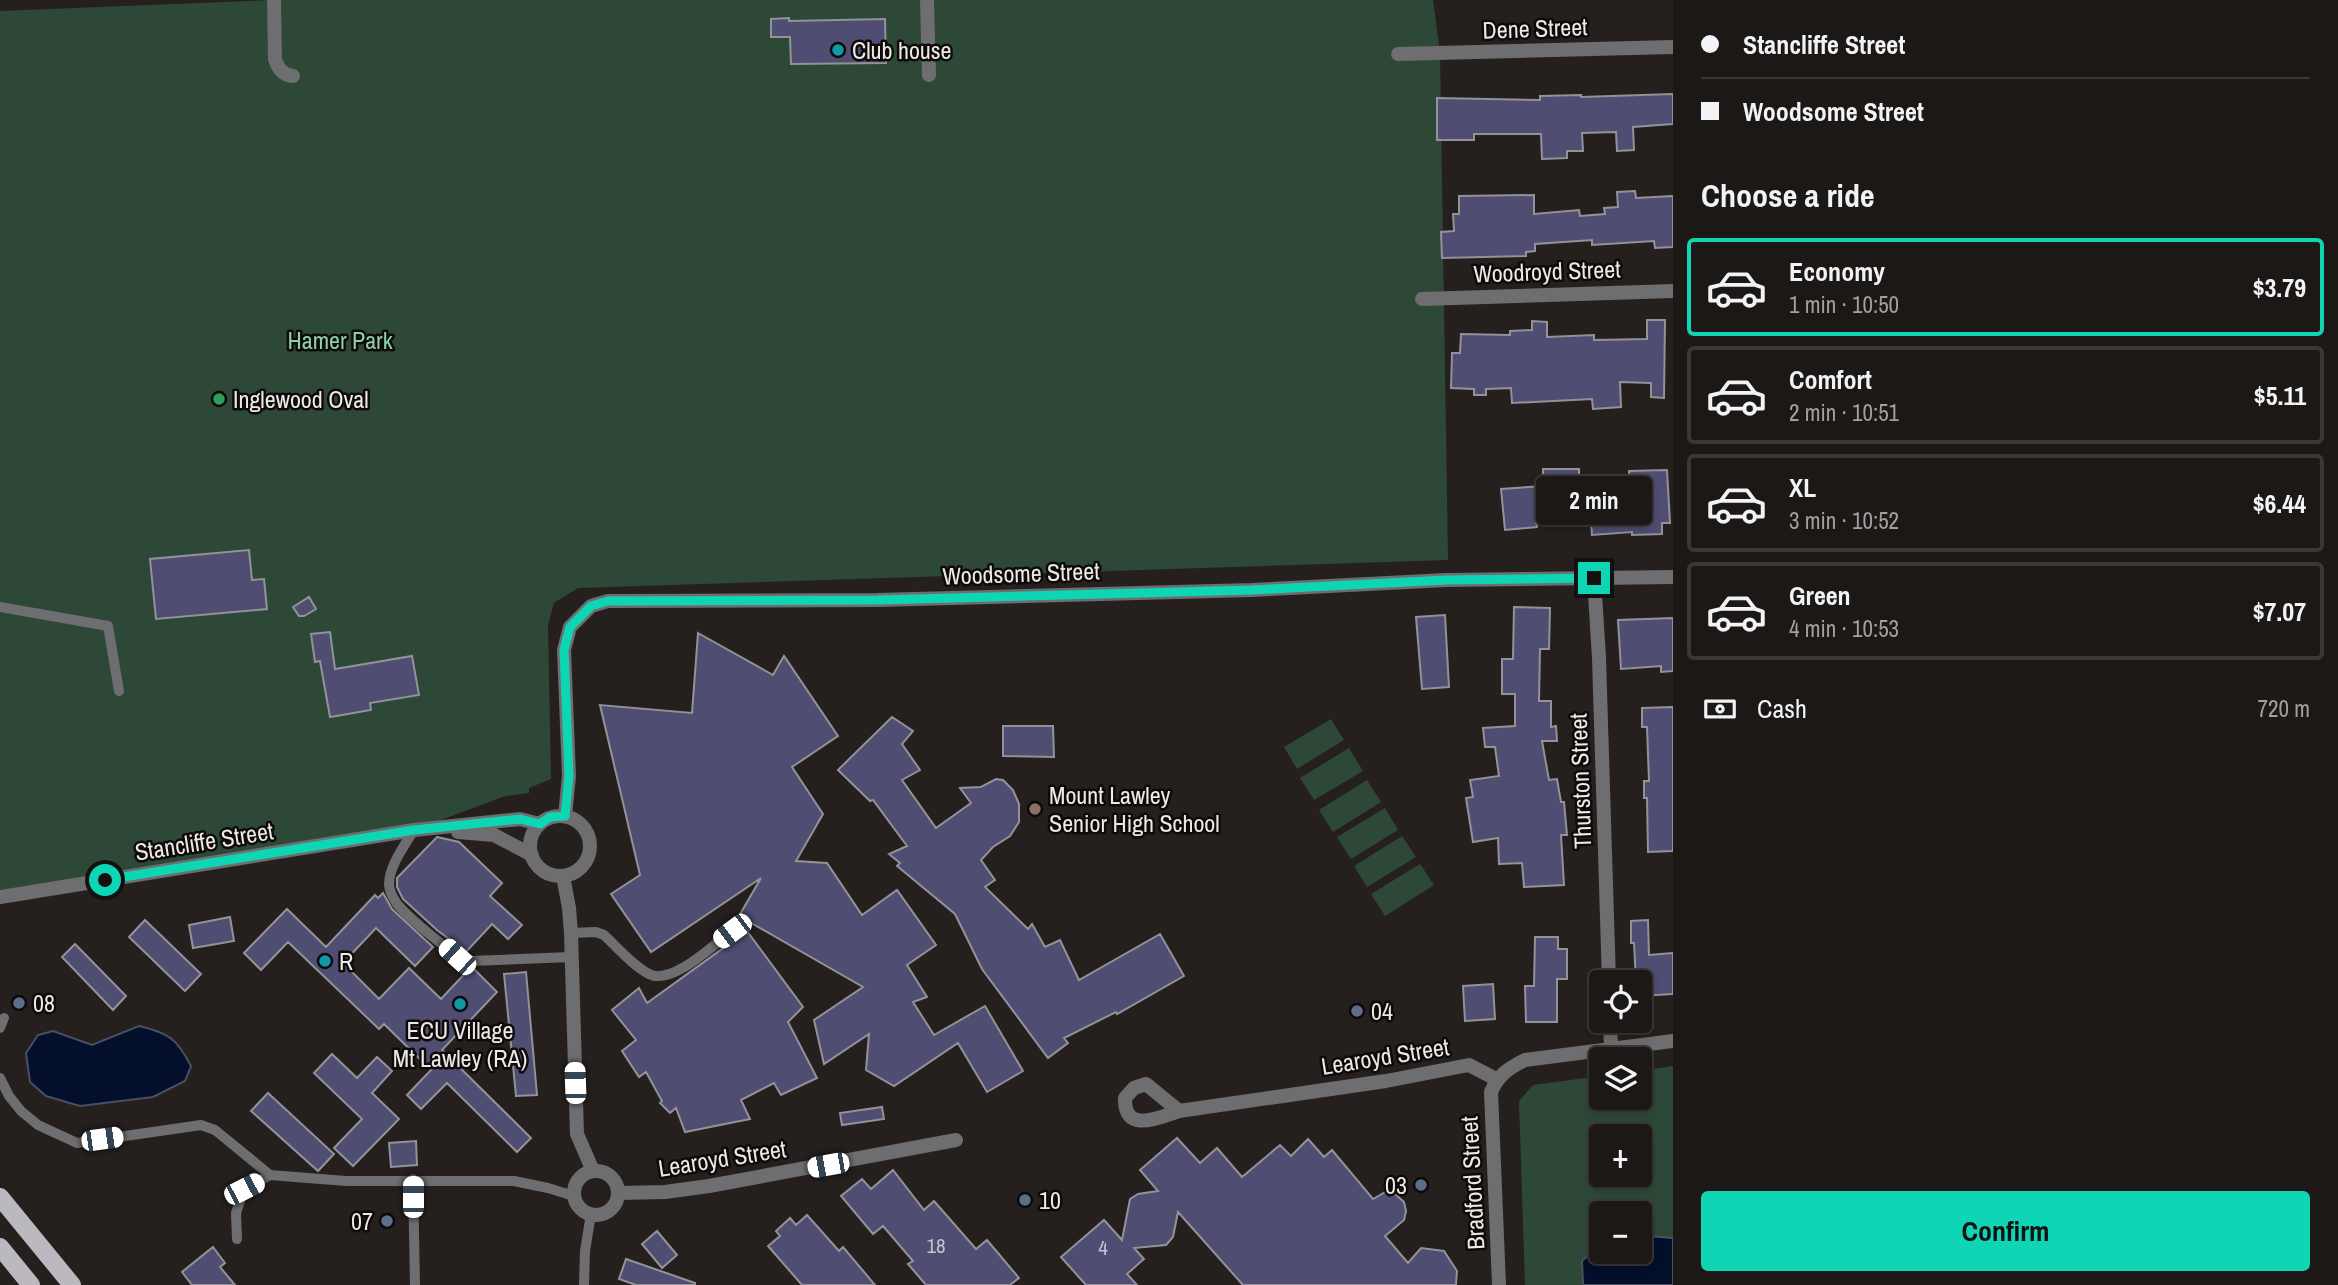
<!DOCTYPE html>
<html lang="en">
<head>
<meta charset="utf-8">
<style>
	:root { --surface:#1c1816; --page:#292523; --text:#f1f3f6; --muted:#a0a0a1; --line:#3a3735; --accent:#0ed5b4 }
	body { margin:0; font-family:"Archivo Narrow",sans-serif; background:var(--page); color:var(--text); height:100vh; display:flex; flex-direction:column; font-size:26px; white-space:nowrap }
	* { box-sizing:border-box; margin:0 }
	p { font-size:23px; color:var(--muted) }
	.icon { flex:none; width:38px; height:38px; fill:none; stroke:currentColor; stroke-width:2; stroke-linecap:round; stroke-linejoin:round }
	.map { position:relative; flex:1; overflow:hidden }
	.sheet { display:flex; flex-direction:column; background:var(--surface); width:665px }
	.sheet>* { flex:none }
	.banner { display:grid; align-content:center; height:154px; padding:0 28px; background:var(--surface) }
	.tools { position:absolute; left:1589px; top:970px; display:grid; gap:14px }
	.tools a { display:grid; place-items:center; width:63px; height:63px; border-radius:7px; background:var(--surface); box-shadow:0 4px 10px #0003,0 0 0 2px var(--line); font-size:35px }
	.end { position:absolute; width:32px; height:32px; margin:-16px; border:9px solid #0ed5b4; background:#111; box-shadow:0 0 0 4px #111 }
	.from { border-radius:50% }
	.bubble { position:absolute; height:49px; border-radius:7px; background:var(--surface); box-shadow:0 4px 10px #0003,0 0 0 2px var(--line); font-size:23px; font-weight:700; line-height:49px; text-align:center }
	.car { position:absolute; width:21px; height:42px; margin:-21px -10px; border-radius:9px; box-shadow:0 0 5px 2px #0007; background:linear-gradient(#fff 24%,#345 0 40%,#fff 0 76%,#345 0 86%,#fff 0) }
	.banner b { display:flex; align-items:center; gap:24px; height:66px; font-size:26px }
	.banner b+b { border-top:2px solid var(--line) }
	.banner i { width:18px; height:18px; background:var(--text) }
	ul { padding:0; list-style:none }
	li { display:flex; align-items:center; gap:21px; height:98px; margin:0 14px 10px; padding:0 14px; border:4px solid var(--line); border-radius:7px }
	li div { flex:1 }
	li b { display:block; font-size:26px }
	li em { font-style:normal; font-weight:700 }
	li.active { border-color:var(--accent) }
	li>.icon { width:63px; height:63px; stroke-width:1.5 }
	h2 { padding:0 28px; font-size:32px; line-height:84px }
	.pay { display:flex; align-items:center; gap:18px; height:77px; padding:0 28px; font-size:26px }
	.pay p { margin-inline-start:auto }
	.action { display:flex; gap:14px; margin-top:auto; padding:14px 28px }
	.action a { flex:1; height:80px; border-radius:7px; background:var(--accent); color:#111; font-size:28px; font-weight:700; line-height:80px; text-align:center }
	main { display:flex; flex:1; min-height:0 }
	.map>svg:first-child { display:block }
</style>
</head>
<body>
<main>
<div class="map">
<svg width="1673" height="1285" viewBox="0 0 1673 1285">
	<rect width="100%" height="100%" fill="#25201d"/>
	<path fill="#2e4838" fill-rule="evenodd" d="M275,0H1433L1440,53L1448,560L578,588L554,603L548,625L551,779L529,788V793L505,796L414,830L0,894V11Z
		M1331,719L1344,740L1297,769L1284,747Z
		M1349,748L1363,771L1314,800L1300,778Z
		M1367,780L1381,802L1333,832L1319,810Z
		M1385,808L1398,830L1351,859L1337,837Z
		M1402,836L1416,857L1367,887L1354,866Z
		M1420,864L1434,885L1385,916L1371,894Z
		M1673,1066V1285H1525L1519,1101L1533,1085L1601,1076V1097H1640V1071ZM1601,1136H1640V1174H1601ZM1601,1213H1640V1251H1601Z"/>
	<path fill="#030f2b" stroke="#495063" stroke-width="2" d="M139,1026C169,1033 177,1039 191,1066L185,1081L153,1097L80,1106L46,1096L30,1082L26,1053L38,1035L53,1031L92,1045Z
		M1647,1236L1673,1238V1285H1583L1582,1261L1600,1245L1601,1251H1640V1238Z"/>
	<path fill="#4f4d72" stroke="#929298" stroke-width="2" d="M789,18V21L885,19L886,63L791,64L790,37H771V19Z
		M1673,94V124L1633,127L1634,150L1617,151L1616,132L1582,133L1583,151H1567V158L1542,159L1541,134H1474V140H1437V98L1540,100V96L1581,95V97Z
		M1635,191L1636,198L1673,196V247L1655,248L1654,241L1592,245V240L1535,244V251L1526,252V256L1442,258L1441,232L1454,231L1453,214H1459V196L1534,195V214L1579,210L1580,216L1605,214L1604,208L1618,207L1617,192Z
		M1647,320H1665L1664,398L1651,397V383L1620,382L1621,407L1593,409L1592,399L1512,403L1511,388L1486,389V395H1474V389L1451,388L1452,353H1460L1461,334L1510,335V331L1532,330V321L1547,322V337L1594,335V340L1647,339Z
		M1543,469H1579V499L1630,495L1629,471L1667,470L1670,523H1662V534L1632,535V532L1592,535L1591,521H1536L1537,527L1505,530L1501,489L1543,486Z
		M249,550L252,580L264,579L267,609L156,619L150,559Z
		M309,597L316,609L304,616H299L293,607Z
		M1514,607L1550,608L1549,649H1540L1539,701H1551V727L1556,726L1557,741H1542L1549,780L1557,779L1561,802H1564L1567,835H1561L1564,885L1524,887L1522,863L1499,864L1498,838L1473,842L1466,798L1473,797L1470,780L1499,776L1495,747H1485L1483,728L1515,726V694H1502V659H1513Z
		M1445,615L1449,687L1422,689L1416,617Z
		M1673,618V671L1661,672V666L1621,669L1618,620Z
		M330,632L335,669L412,656L419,695L370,703L371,710L330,717L320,661L315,662L311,634Z
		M698,633L773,675L784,656L838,736L792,767L823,814L796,861L827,863L862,915L897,890L936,945L907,965L927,997L913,1002L934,1035L985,1006L1023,1071L987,1092L958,1043L894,1086L866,1070L869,1034L824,1064L814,1020L863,987L739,916L761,878L651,952L611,894L640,875L600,705L692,713Z
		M1673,707V851L1648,852L1647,798H1644V781H1649L1647,727H1642V708Z
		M892,717L913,731L902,744L920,770L902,780L936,828L971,803L960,788L981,787L996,779L1003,780L1013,790L1019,804V822L1010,836L993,847L981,860L995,880L985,887L1028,929L1032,924L1045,947L1060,940L1079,980L1160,934L1184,976L1117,1014L1116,1012L1064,1038L1068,1043L1048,1058L982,969L955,914L897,866L900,863L889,854L907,846L873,800L870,801L838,770Z
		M1003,726H1053L1054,757L1003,756Z
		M437,837L459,842L502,883L490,896L522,925L508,939L492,924L466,952L437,930L403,899L397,887V878Z
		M383,893L392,909L433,947L415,966L376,928L343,963L379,999L409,968L441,999L470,968H473L497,992L442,1050L531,1138L517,1152L447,1083L421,1109L407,1095L431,1070L384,1024L379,1029L288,942L261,970L244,953L287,909L326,947L375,895L378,898Z
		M230,917L234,941L193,948L189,925Z
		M145,920L201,974L185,991L129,937Z
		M1648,920L1649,955L1673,953V994L1640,996V982H1636L1634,943H1631V921Z
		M747,931L803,1007L788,1022L817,1078L781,1095L774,1083L741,1100L750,1119L685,1132L676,1108L670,1113L660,1103L662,1101L646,1072L639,1077L622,1051L636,1040L612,1010L639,988L647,1003Z
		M1535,937H1558V949H1567V979H1557V1022H1526L1525,986H1534Z
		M75,944L126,996L113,1010L62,957Z
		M526,972L537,1095L516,1096L504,974Z
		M1493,984L1495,1019L1465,1021L1463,986Z
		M332,1054L357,1078L377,1057L392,1071L372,1093L399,1119L353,1166L334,1148L362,1119L314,1073Z
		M268,1093L334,1154L318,1171L251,1111Z
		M882,1107L884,1119L842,1125L840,1113Z
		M1177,1138L1200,1163L1217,1148L1242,1177L1280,1145L1291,1156L1308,1139L1324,1157L1332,1150L1373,1199L1387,1191L1394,1193L1404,1202L1406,1211L1404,1220L1385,1236L1408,1263L1421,1248L1444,1251L1457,1271L1456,1285H1243L1178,1212L1173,1237L1166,1245L1134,1248L1144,1259L1127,1274L1137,1285H1086L1061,1257L1104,1220L1122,1240L1130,1199L1138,1194L1158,1191L1140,1170Z
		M416,1141L417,1165L391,1167L389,1143Z
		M893,1170L924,1210L934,1201L976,1249L987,1240L1019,1278L1010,1285H926L908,1264L913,1261L883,1226L873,1234L841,1196L862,1179L871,1189Z
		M807,1215L839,1251L843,1247L875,1285H802L768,1246L780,1236L776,1231L790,1218L796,1225Z
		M657,1231L677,1255L662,1268L642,1244Z
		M213,1247L225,1263L220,1267L235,1285H192L182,1272Z
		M626,1259L695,1283V1285H636L619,1279Z"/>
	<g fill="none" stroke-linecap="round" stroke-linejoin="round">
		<path stroke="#6e6d6f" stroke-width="10" d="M0,607L108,626L119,691
			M414,830C405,845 389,866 389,884C389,891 393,898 397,904C408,917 455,958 470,961L571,957
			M571,933L596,932L604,935C618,948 632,965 649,974C672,986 714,944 732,931
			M0,1028L4,1018
			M0,1078L9,1096L21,1111L38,1125L77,1143L201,1125L215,1130L270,1175
			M413,1179L415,1285
			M237,1239L236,1213L244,1189L270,1175L346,1181H514L548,1188L574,1196
			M584,1285L585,1251L591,1214"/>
		<path stroke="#6e6d6f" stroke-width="14" d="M274,0L275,59C278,68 282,75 293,76
			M927,0L929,75
			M1398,54L1673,47
			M1422,299L1673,291
			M1594,578L1599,658L1609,982
			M565,816L569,776L564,650L570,627L591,606L608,601L877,600L1252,590L1446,580L1673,577
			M530 846a30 30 0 1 1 60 0a30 30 0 1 1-60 0Z
			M458,832L494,835L532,855
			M563,876L569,908L571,933L577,1134L593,1171
			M0,897L414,830L520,819L540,824
			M1610,1020L1611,1049
			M1179,1111L1146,1084L1134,1088L1125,1098C1124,1134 1158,1118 1179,1111L1386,1081L1469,1065L1496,1079
			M574 1193a22 22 0 1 1 44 0a22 22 0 1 1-44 0Z
			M619,1193L665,1192L709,1186L956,1140
			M1499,1285L1491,1092C1498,1075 1509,1068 1525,1060L1673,1041"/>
		<path stroke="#bbb9bf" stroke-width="18" d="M0,1197L72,1285
			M0,1247L31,1285"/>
	</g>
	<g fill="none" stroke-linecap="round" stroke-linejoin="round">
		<path stroke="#0ed5b4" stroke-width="9" d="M105,880L414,830L520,819L540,824L550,817L565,816L569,776L564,650L570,627L591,606L608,601L877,600L1252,590L1446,580L1594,578"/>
	</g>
	<g fill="#0f9aa8" stroke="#0d0a09" stroke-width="2.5">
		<circle cx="838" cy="50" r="7"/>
		<circle cx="325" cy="961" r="7"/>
		<circle cx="460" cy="1004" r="7"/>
	</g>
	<circle fill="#2e9e5b" stroke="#0d0a09" stroke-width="2.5" cx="219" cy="399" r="7"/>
	<circle fill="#8d6e63" stroke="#0d0a09" stroke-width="2.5" cx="1035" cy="809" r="7"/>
	<g fill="#5c6f8a" stroke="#0d0a09" stroke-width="2.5">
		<circle cx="19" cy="1003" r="7"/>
		<circle cx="1357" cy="1011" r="7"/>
		<circle cx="1421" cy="1185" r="7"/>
		<circle cx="1025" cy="1200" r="7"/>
		<circle cx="387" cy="1221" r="7"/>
	</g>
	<g text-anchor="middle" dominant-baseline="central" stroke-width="5" stroke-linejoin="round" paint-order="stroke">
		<g font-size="21" fill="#c5c2ca">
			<text x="936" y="1245">18</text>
			<text x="1103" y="1247">4</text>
		</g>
		<g font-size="24" fill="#ece9e7" stroke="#0d0a09">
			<text transform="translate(1535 28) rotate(-2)">Dene Street</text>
			<text transform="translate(1547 271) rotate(-2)">Woodroyd Street</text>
			<text transform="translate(1021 573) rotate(-2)">Woodsome Street</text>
			<text transform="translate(1580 781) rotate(-92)">Thurston Street</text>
			<text transform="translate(204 841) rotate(-9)">Stancliffe Street</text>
			<text transform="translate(1385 1056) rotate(-9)">Learoyd Street</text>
			<text transform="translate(722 1158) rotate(-9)">Learoyd Street</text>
			<text transform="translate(1472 1183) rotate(-93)">Bradford Street</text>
		</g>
		<g font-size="24" fill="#ece9e7" stroke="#0d0a09" text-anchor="start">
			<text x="852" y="50">Club house</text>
			<text x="233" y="399">Inglewood Oval</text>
			<text x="1049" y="795">Mount Lawley<tspan x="1049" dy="28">Senior High School</tspan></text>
			<text x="339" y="961">R</text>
			<text x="33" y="1003">08</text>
			<text x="1371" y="1011">04</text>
			<text x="460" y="1030" text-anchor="middle">ECU Village<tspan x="460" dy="28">Mt Lawley (RA)</tspan></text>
			<text x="1407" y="1185" text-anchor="end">03</text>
			<text x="1039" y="1200">10</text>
			<text x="373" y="1221" text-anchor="end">07</text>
		</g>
		<g font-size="24" fill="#8cd0a6" stroke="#0d0a09">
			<text x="340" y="340">Hamer Park</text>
		</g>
	</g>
</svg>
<div class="tools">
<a><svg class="icon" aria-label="locate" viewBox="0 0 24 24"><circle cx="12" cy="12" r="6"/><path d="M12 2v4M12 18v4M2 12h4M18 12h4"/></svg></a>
<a><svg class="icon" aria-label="layers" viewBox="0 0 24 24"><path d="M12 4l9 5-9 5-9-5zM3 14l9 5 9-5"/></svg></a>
<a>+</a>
<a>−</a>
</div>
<i class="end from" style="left:105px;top:880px"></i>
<i class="end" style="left:1594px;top:578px"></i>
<div class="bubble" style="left:1536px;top:476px;width:116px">2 min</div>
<i class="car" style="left:732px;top:931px;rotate:233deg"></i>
<i class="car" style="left:457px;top:957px;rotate:312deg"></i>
<i class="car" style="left:575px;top:1083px;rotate:358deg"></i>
<i class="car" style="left:102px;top:1139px;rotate:82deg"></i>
<i class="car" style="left:828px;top:1165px;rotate:260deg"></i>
<i class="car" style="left:244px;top:1189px;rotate:63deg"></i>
<i class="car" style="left:413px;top:1197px;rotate:0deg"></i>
</div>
<section class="sheet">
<div class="banner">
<b><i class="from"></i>Stancliffe Street</b>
<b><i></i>Woodsome Street</b>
</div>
<h2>Choose a ride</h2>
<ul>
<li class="active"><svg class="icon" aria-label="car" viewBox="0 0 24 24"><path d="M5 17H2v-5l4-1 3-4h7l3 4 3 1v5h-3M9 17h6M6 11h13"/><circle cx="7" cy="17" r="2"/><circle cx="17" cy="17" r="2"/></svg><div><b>Economy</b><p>1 min · 10:50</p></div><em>$3.79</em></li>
<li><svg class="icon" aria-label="car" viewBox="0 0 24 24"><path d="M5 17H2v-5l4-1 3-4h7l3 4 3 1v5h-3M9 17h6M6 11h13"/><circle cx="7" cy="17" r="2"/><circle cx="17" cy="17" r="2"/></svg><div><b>Comfort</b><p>2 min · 10:51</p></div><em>$5.11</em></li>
<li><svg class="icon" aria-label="car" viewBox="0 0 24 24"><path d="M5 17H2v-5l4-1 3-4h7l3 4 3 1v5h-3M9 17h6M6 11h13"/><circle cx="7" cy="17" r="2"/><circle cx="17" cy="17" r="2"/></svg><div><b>XL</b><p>3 min · 10:52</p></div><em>$6.44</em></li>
<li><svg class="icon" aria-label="car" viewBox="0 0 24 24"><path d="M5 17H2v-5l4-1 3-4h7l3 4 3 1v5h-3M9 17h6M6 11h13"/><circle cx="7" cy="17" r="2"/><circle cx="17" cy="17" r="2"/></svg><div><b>Green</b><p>4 min · 10:53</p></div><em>$7.07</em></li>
</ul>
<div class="pay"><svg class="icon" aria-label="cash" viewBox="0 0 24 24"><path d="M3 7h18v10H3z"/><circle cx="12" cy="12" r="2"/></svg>Cash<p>720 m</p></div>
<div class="action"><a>Confirm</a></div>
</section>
</main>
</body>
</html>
